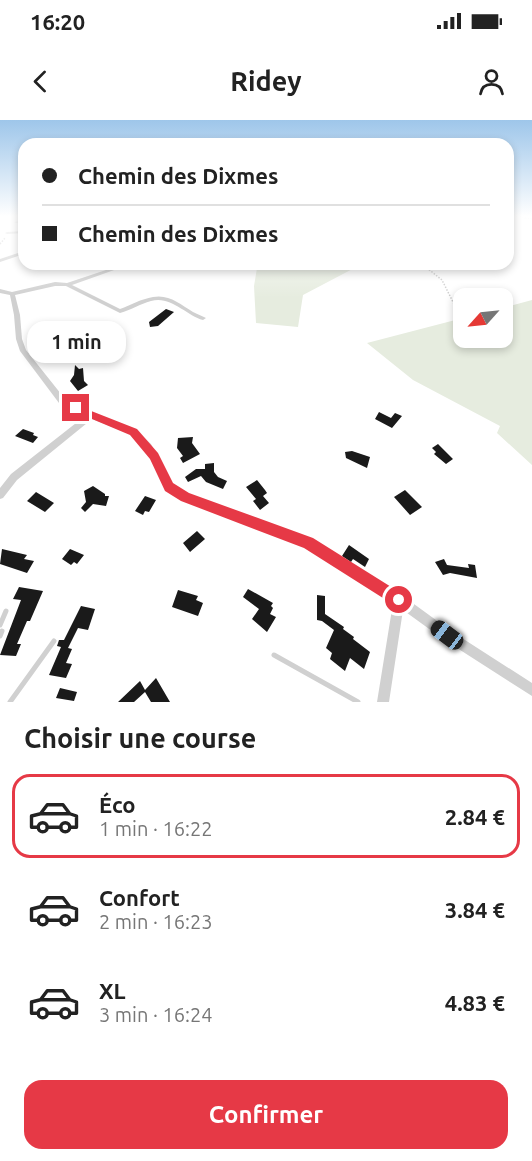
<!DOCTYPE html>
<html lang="fr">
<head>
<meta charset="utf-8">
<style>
	:root { --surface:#fff; --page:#f6f6f6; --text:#222; --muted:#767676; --line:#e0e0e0; --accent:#e63946 }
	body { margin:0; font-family:Ubuntu,sans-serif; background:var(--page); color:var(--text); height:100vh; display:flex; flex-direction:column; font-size:22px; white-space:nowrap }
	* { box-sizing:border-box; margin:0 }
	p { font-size:20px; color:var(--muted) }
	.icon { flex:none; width:33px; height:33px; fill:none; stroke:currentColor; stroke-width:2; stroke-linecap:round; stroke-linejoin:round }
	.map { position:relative; height:582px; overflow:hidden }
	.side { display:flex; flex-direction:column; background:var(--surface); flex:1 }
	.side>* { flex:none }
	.hud { position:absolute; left:18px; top:18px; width:496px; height:132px; border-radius:18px; box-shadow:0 3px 9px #0003; display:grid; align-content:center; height:132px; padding:0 24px; background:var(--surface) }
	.needle { width:39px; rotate:243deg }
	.tools { position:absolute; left:453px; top:168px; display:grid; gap:12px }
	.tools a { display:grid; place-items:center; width:60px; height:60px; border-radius:12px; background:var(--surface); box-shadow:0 3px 9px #0003; font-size:30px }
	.end { position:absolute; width:27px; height:27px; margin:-14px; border:8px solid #e63946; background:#fff; box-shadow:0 0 0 3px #fff }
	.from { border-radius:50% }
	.bubble { position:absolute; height:42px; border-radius:18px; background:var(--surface); box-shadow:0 3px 9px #0003; font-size:20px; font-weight:600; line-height:42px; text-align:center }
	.car { position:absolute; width:18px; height:36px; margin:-18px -9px; border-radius:8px; box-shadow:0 0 4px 2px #0007; background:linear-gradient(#222 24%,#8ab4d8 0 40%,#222 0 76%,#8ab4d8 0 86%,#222 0) }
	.hud b { display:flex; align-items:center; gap:21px; height:57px; font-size:22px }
	.hud b+b { border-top:2px solid var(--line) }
	.hud i { width:15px; height:15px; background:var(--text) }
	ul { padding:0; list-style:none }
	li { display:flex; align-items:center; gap:18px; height:84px; margin:0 12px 9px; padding:0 12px; border:3px solid transparent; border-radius:18px }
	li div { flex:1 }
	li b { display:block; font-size:22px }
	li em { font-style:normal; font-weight:600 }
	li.selected { border-color:var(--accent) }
	li>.icon { width:54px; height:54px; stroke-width:1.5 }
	h2 { padding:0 24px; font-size:27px; line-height:72px }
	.cta { display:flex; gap:12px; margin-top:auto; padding:12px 24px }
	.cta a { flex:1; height:69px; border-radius:18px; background:var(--accent); color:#fff; font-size:24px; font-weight:600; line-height:69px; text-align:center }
	.status { display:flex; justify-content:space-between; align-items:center; height:42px; padding:0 30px; background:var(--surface); direction:ltr }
	.status svg { height:16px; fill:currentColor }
	header { display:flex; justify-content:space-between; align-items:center; height:78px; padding:0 24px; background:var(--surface); font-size:27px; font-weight:600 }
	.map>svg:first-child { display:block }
</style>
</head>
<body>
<div class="status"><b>16:20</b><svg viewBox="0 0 49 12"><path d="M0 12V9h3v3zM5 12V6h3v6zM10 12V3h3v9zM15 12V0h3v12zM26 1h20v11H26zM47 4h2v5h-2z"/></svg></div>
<header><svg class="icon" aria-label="back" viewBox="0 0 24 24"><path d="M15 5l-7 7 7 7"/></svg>Ridey<svg class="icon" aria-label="person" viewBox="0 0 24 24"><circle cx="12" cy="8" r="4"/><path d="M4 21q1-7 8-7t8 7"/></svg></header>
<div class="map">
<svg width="532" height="582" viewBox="0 0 532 582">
	<rect width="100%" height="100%" fill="#fff"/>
	<path fill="#e6ecdf" d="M245,144H362L303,175L298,207L256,203L254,166L257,148Z
		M532,180V345L497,313L500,306L413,260L367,223L463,198L464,218H502L503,188Z"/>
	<path fill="#1a1a1a" d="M166,189L174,192L158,206L150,207L149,202Z
		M75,245L79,249L83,248L84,261L88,265L78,271L70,261L74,255Z
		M379,292L391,298L395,293L402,296L392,308L375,299Z
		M23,309L34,313L33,315L38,317L33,323L15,316Z
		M193,317L192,323L200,334L183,343L180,338L183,336L177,328L178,318Z
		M438,324L453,339L446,344L434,334L436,332L432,328Z
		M352,331L370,337L367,348L346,338L345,332Z
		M214,343V352L218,357L227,361L223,369L206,362L201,356L188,362L185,357L196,349H205V344Z
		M257,360L265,370L267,373L263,376L269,383L260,390L253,381L256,379L246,367Z
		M93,366L105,374V376H109L106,386L93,384L85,392L81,388L86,382L84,371Z
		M405,370L422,387L410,395L394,377Z
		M36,372L54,383L45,392L27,381Z
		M145,376L156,380L149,392L145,391L143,395L135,391Z
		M197,411L205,419L190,432L183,423Z
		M349,425L369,439L365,447L353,439L351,442L342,436Z
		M2,429L27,435L24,439L34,441L27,453L0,444Z
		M70,429L84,435L77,444L74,442L71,445L62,439Z
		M444,439L447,445L469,448L468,444L475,445L477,458L450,453L443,455L435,442Z
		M19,467L43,471L30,501H27L17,524H21L16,536L0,535L21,480L13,479Z
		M248,469L273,483L271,486L273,488L270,494L276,497L267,512L252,499L259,489L243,477Z
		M178,470L198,476L196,480L203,483L198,496L172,487Z
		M317,475L325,476V494L344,507L343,509L354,517L353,519L370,532L364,549L350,538L345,551L330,539L332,533L326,528L334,510L322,501L317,500Z
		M81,486L95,489L88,510L78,508L68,528L72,529L66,543L72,544L66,558L49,555L61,527L57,526L59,520H64Z
		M156,558L170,582H151L145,572L134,582H118L140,561L145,570Z
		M60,568L77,572L74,581L56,578Z"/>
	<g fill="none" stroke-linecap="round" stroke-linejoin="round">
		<path stroke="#cdcdcd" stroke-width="1.5" stroke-dasharray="1.5 1.5" stroke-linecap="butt" d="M516,96L532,99
			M0,124L5,118
			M422,144L442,160L456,188L464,192
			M502,191H505"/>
		<path stroke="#d0d0d0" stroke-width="5" d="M0,505L6,491
			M0,516L2,511
			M274,535L358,582
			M10,582L54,521"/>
		<path fill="#d0d0d0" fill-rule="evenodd" d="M24,100V102L16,103L14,102Z
			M24,111V113L7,114L5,113L7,112Z
			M24,131V134L0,142V139Z
			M124,144H131L72,165L120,189C131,185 141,179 153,177C169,174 180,184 193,192C197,194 202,196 206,198L203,200C186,195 170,175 151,181C140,184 131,190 120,193L66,166H55L15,175L20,195L22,219L26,230L65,279L94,294L136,310L151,324L172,364L188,374L311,420L403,476L451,511L532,563V576L443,519L403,490L389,582H377L393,483L305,427L182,380L166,370L145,328L130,314L92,299L17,360L3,378L0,379V368L11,354L85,296L59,283L20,231L16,219L14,195L10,175L0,173V169L12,172L55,162L67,163Z"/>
	</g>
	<linearGradient id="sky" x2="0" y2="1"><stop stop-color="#9ec6ea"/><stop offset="0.54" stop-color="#fff"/><stop offset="1" stop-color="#fff" stop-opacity="0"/></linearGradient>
	<rect width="532" height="178" fill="url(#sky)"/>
	<path fill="#e63946" d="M76,285L137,309L158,333L173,363L189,373L313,418L404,475L406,480L404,485L399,487L394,485L304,428L181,381L165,371L150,339L130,315L73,291V286Z"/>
</svg>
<div class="tools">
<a><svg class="needle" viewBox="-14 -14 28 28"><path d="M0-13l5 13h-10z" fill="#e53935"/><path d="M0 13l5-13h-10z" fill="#767676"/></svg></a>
</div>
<i class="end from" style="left:399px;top:480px"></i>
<i class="end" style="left:76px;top:288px"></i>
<div class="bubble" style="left:27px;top:201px;width:99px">1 min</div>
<i class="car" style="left:447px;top:515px;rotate:307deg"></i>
<div class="hud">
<b><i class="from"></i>Chemin des Dixmes</b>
<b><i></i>Chemin des Dixmes</b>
</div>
</div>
<section class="side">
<h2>Choisir une course</h2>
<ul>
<li class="selected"><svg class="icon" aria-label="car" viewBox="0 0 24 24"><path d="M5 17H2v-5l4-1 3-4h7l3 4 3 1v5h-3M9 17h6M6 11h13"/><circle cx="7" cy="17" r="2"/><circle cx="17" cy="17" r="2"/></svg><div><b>Éco</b><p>1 min · 16:22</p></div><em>2.84 €</em></li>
<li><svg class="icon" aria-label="car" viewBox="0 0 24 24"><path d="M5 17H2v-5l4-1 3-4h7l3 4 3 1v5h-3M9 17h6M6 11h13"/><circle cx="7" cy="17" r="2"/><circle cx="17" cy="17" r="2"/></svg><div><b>Confort</b><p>2 min · 16:23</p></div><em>3.84 €</em></li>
<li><svg class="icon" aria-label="car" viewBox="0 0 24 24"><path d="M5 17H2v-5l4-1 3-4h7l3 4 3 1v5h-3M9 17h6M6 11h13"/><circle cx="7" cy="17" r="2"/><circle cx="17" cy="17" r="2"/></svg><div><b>XL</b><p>3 min · 16:24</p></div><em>4.83 €</em></li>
</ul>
<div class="cta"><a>Confirmer</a></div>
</section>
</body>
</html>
